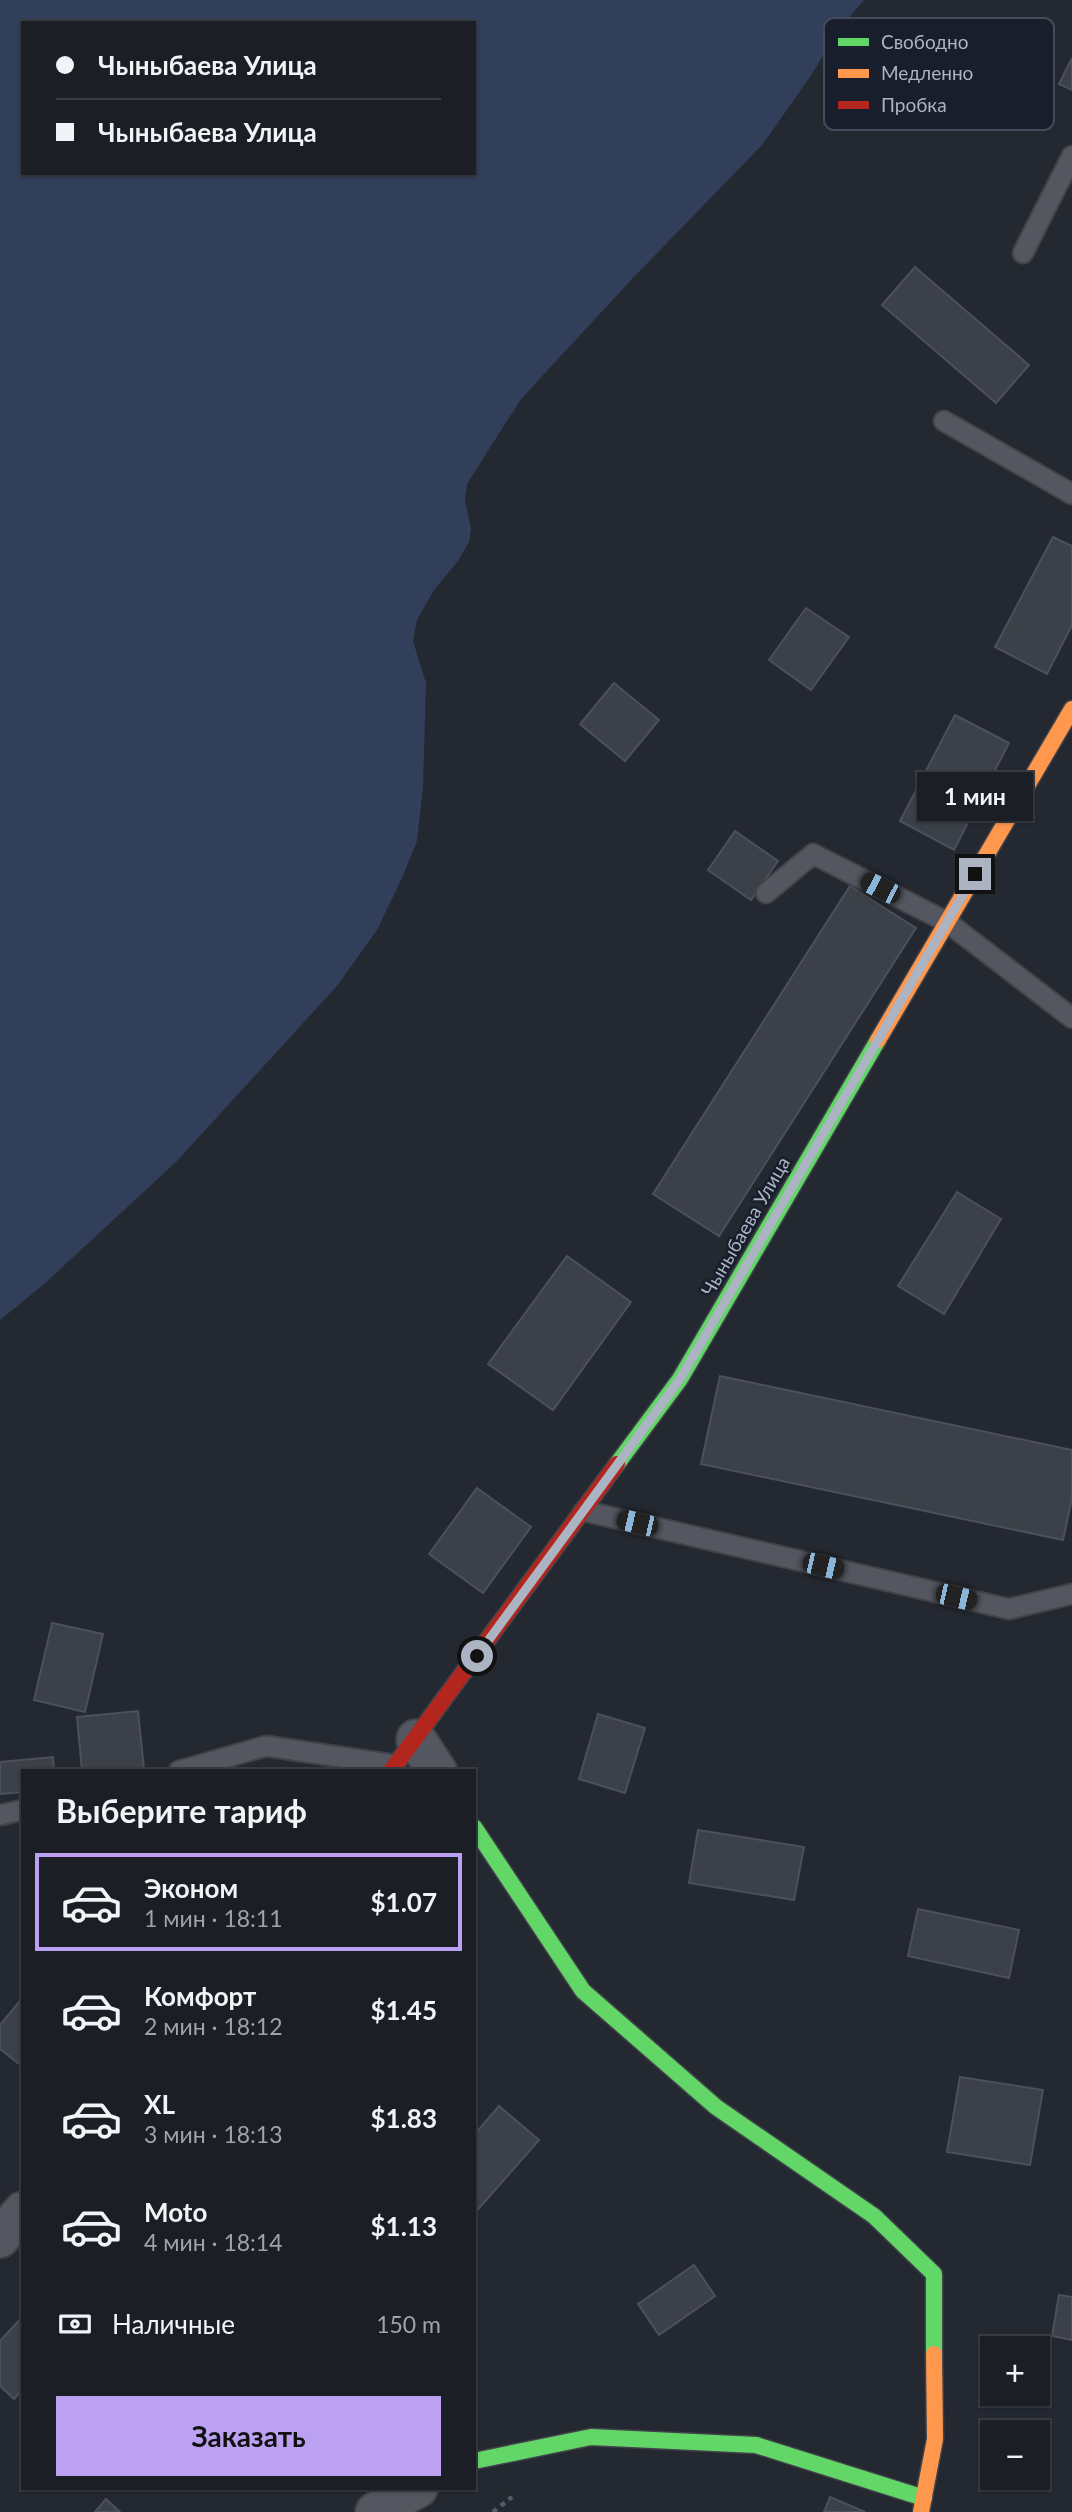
<!DOCTYPE html>
<html lang="ru">
<head>
<meta charset="utf-8">
<style>
	:root { --surface:#1b1e25; --page:#24272d; --text:#f1f3f6; --muted:#a0a2a7; --line:#393c42; --accent:#bca0f2 }
	body { margin:0; font-family:Lato,sans-serif; background:var(--page); color:var(--text); height:100vh; display:flex; flex-direction:column; font-size:26px; white-space:nowrap }
	* { box-sizing:border-box; margin:0 }
	p { font-size:23px; color:var(--muted) }
	.icon { flex:none; width:38px; height:38px; fill:none; stroke:currentColor; stroke-width:2; stroke-linecap:round; stroke-linejoin:round }
	.map { position:relative; flex:1; overflow:hidden }
	.side { position:absolute; left:21px; top:1769px; width:455px; height:721px; display:flex; flex-direction:column; background:var(--surface); border-radius:0px; box-shadow:0 2px 5px #0004,0 0 0 2px var(--line) }
	.side>* { flex:none }
	.banner { position:absolute; left:21px; top:21px; width:455px; height:154px; border-radius:0px; box-shadow:0 2px 5px #0004,0 0 0 2px var(--line); display:grid; align-content:center; height:154px; padding:0 35px; background:var(--surface) }
	.fabs { position:absolute; left:980px; top:2336px; display:grid; gap:14px }
	.fabs a { display:grid; place-items:center; width:70px; height:70px; border-radius:0px; background:var(--surface); box-shadow:0 2px 5px #0004,0 0 0 2px var(--line); font-size:35px }
	.end { position:absolute; width:32px; height:32px; margin:-16px; border:9px solid #acb4c4; background:#111; box-shadow:0 0 0 4px #111 }
	.from { border-radius:50% }
	.bubble { position:absolute; height:49px; border-radius:0px; background:var(--surface); box-shadow:0 2px 5px #0004,0 0 0 2px var(--line); font-size:23px; font-weight:700; line-height:49px; text-align:center }
	.car { position:absolute; width:21px; height:42px; margin:-21px -10px; border-radius:9px; box-shadow:0 0 5px 2px #0007; background:linear-gradient(#222 24%,#8ab4d8 0 40%,#222 0 76%,#8ab4d8 0 86%,#222 0) }
	.banner b { display:flex; align-items:center; gap:24px; height:66px; font-size:26px }
	.banner b+b { border-top:2px solid var(--line) }
	.banner i { width:18px; height:18px; background:var(--text) }
	ul { padding:0; list-style:none }
	li { display:flex; align-items:center; gap:21px; height:98px; margin:0 14px 10px; padding:0 21px; border:4px solid transparent; border-radius:0px }
	li div { flex:1 }
	li b { display:block; font-size:26px }
	li em { font-style:normal; font-weight:700 }
	li.active { border-color:var(--accent) }
	li>.icon { width:63px; height:63px; stroke-width:1.5 }
	h2 { padding:0 35px; font-size:32px; line-height:84px }
	.pay { display:flex; align-items:center; gap:18px; height:77px; padding:0 35px; font-size:26px }
	.pay p { margin-inline-start:auto }
	.primary-button { display:flex; gap:14px; margin-top:auto; padding:14px 35px }
	.primary-button a { flex:1; height:80px; border-radius:0px; background:var(--accent); color:#111; font-size:28px; font-weight:700; line-height:80px; text-align:center }
	.map>svg:first-child { display:block }
</style>
</head>
<body>
<div class="map">
<svg width="1072" height="2512" viewBox="0 0 1072 2512">
	<rect width="100%" height="100%" fill="#242831"/>
	<path fill="#313f5a" fill-rule="evenodd" d="M0,0H864L840,28L810,77L763,144L632,279L521,399L467,484L465,500L471,529L469,542L458,561L434,590L417,620L413,641L426,683L423,787L417,841L402,878L377,930L337,986L177,1161L42,1286L0,1320ZM23,23H474V173H23Z"/>
	<path fill="#3c4048" stroke="#4b505a" stroke-width="2" d="M1072,58V90L1059,84Z
		M915,267L1029,365L996,403L882,305Z
		M1053,537L1072,546V625L1047,674L995,647Z
		M806,608L849,637L811,690L769,660Z
		M614,683L659,720L625,761L580,724Z
		M955,715L1009,743L954,850L900,821Z
		M735,831L778,861L751,900L708,870Z
		M850,886L916,928L719,1236L653,1194Z
		M957,1192L1001,1219L944,1314L898,1286Z
		M567,1256L631,1302L553,1410L488,1364Z
		M720,1376L1072,1450V1498L1063,1540L701,1464Z
		M477,1488L531,1527L483,1593L429,1554Z
		M52,1623L103,1634L85,1712L34,1700Z
		M138,1711L144,1769L82,1771L77,1717Z
		M598,1714L645,1728L625,1793L579,1779Z
		M53,1757L54,1771H23V1792L0,1794V1762Z
		M698,1830L804,1847L794,1900L689,1883Z
		M918,1909L1019,1930L1009,1978L908,1956Z
		M23,1997V2067L0,2049V2025Z
		M960,2077L1043,2090L1030,2165L947,2152Z
		M499,2106L539,2140L474,2214V2135Z
		M694,2265L715,2296L659,2335L638,2304Z
		M1059,2295L1072,2297V2340L1052,2336Z
		M23,2316V2389L14,2399L0,2386V2341Z
		M830,2497L865,2512H824Z
		M106,2499L120,2512H95Z"/>
	<g fill="none" stroke-linecap="round" stroke-linejoin="round">
		<defs>
			<path id="lane" d="M1023,253L1072,156
				M944,421L1072,494
				M766,893L813,854L947,922L1072,1018
				M584,1511L1009,1609L1072,1594
				M179,1771L266,1746L395,1765
				M0,1815L23,1810"/>
			<path id="street" d="M416,1739L437,1771
				M0,2238L23,2211
				M375,2512L418,2488"/>
			<path id="fast" d="M617,1464L680,1379L878,1040
				M474,1827L583,1991L716,2107L874,2216L934,2274V2354
				M474,2461L591,2437L756,2445L924,2498"/>
			<path id="slow" d="M878,1040L1072,709
				M921,2512L935,2439L934,2354"/>
			<path id="jam" d="M391,1771L617,1464"/>
		</defs>
		<use href="#lane" stroke="#40434a" stroke-width="23"/>
		<use href="#street" stroke="#40434a" stroke-width="42"/>
		<use href="#fast" stroke="#40434a" stroke-width="19"/>
		<use href="#slow" stroke="#40434a" stroke-width="19"/>
		<use href="#jam" stroke="#40434a" stroke-width="19"/>
		<path stroke="#565c63" stroke-width="4.5" stroke-dasharray="5 5" stroke-linecap="butt" d="M493,2512L512,2497"/>
		<use href="#lane" stroke="#545760" stroke-width="19"/>
		<use href="#street" stroke="#545760" stroke-width="38"/>
		<use href="#fast" stroke="#63d668" stroke-width="16"/>
		<use href="#slow" stroke="#ff974d" stroke-width="16"/>
		<use href="#jam" stroke="#b3261e" stroke-width="16"/>
	</g>
	<g fill="none" stroke-linecap="round" stroke-linejoin="round">
		<path stroke="#acb4c4" stroke-width="9" d="M477,1656L680,1379L975,874"/>
	</g>
	<g text-anchor="middle" dominant-baseline="central" stroke-width="5" stroke-linejoin="round" paint-order="stroke">
		<g font-size="19" fill="#acb4c4" stroke="#181e2b">
			<text transform="translate(745 1226) rotate(-60)">Чыныбаева Улица</text>
		</g>
	</g>
	<rect x="824" y="18" width="230" height="112" rx="10" fill="#181e2b" stroke="#444b59" stroke-width="2"/>
	<rect x="838" y="38" width="31" height="8" fill="#63d668"/>
	<rect x="838" y="69" width="31" height="9" fill="#ff974d"/>
	<rect x="838" y="101" width="31" height="8" fill="#b3261e"/>
	<g font-size="19" fill="#acb4c4">
		<text x="881" y="49">Свободно</text>
		<text x="881" y="80">Медленно</text>
		<text x="881" y="112">Пробка</text>
	</g>
</svg>
<div class="fabs">
<a>+</a>
<a>−</a>
</div>
<i class="end from" style="left:477px;top:1656px"></i>
<i class="end" style="left:975px;top:874px"></i>
<div class="bubble" style="left:917px;top:772px;width:116px">1 мин</div>
<i class="car" style="left:880px;top:888px;rotate:297deg"></i>
<i class="car" style="left:637px;top:1523px;rotate:283deg"></i>
<i class="car" style="left:823px;top:1566px;rotate:103deg"></i>
<i class="car" style="left:956px;top:1597px;rotate:103deg"></i>
<div class="banner">
<b><i class="from"></i>Чыныбаева Улица</b>
<b><i></i>Чыныбаева Улица</b>
</div>
<section class="side">
<h2>Выберите тариф</h2>
<ul>
<li class="active"><svg class="icon" aria-label="car" viewBox="0 0 24 24"><path d="M5 17H2v-5l4-1 3-4h7l3 4 3 1v5h-3M9 17h6M6 11h13"/><circle cx="7" cy="17" r="2"/><circle cx="17" cy="17" r="2"/></svg><div><b>Эконом</b><p>1 мин · 18:11</p></div><em>$1.07</em></li>
<li><svg class="icon" aria-label="car" viewBox="0 0 24 24"><path d="M5 17H2v-5l4-1 3-4h7l3 4 3 1v5h-3M9 17h6M6 11h13"/><circle cx="7" cy="17" r="2"/><circle cx="17" cy="17" r="2"/></svg><div><b>Комфорт</b><p>2 мин · 18:12</p></div><em>$1.45</em></li>
<li><svg class="icon" aria-label="car" viewBox="0 0 24 24"><path d="M5 17H2v-5l4-1 3-4h7l3 4 3 1v5h-3M9 17h6M6 11h13"/><circle cx="7" cy="17" r="2"/><circle cx="17" cy="17" r="2"/></svg><div><b>XL</b><p>3 мин · 18:13</p></div><em>$1.83</em></li>
<li><svg class="icon" aria-label="car" viewBox="0 0 24 24"><path d="M5 17H2v-5l4-1 3-4h7l3 4 3 1v5h-3M9 17h6M6 11h13"/><circle cx="7" cy="17" r="2"/><circle cx="17" cy="17" r="2"/></svg><div><b>Moto</b><p>4 мин · 18:14</p></div><em>$1.13</em></li>
</ul>
<div class="pay"><svg class="icon" aria-label="cash" viewBox="0 0 24 24"><path d="M3 7h18v10H3z"/><circle cx="12" cy="12" r="2"/></svg>Наличные<p>150 m</p></div>
<div class="primary-button"><a>Заказать</a></div>
</section>
</div>
</body>
</html>
